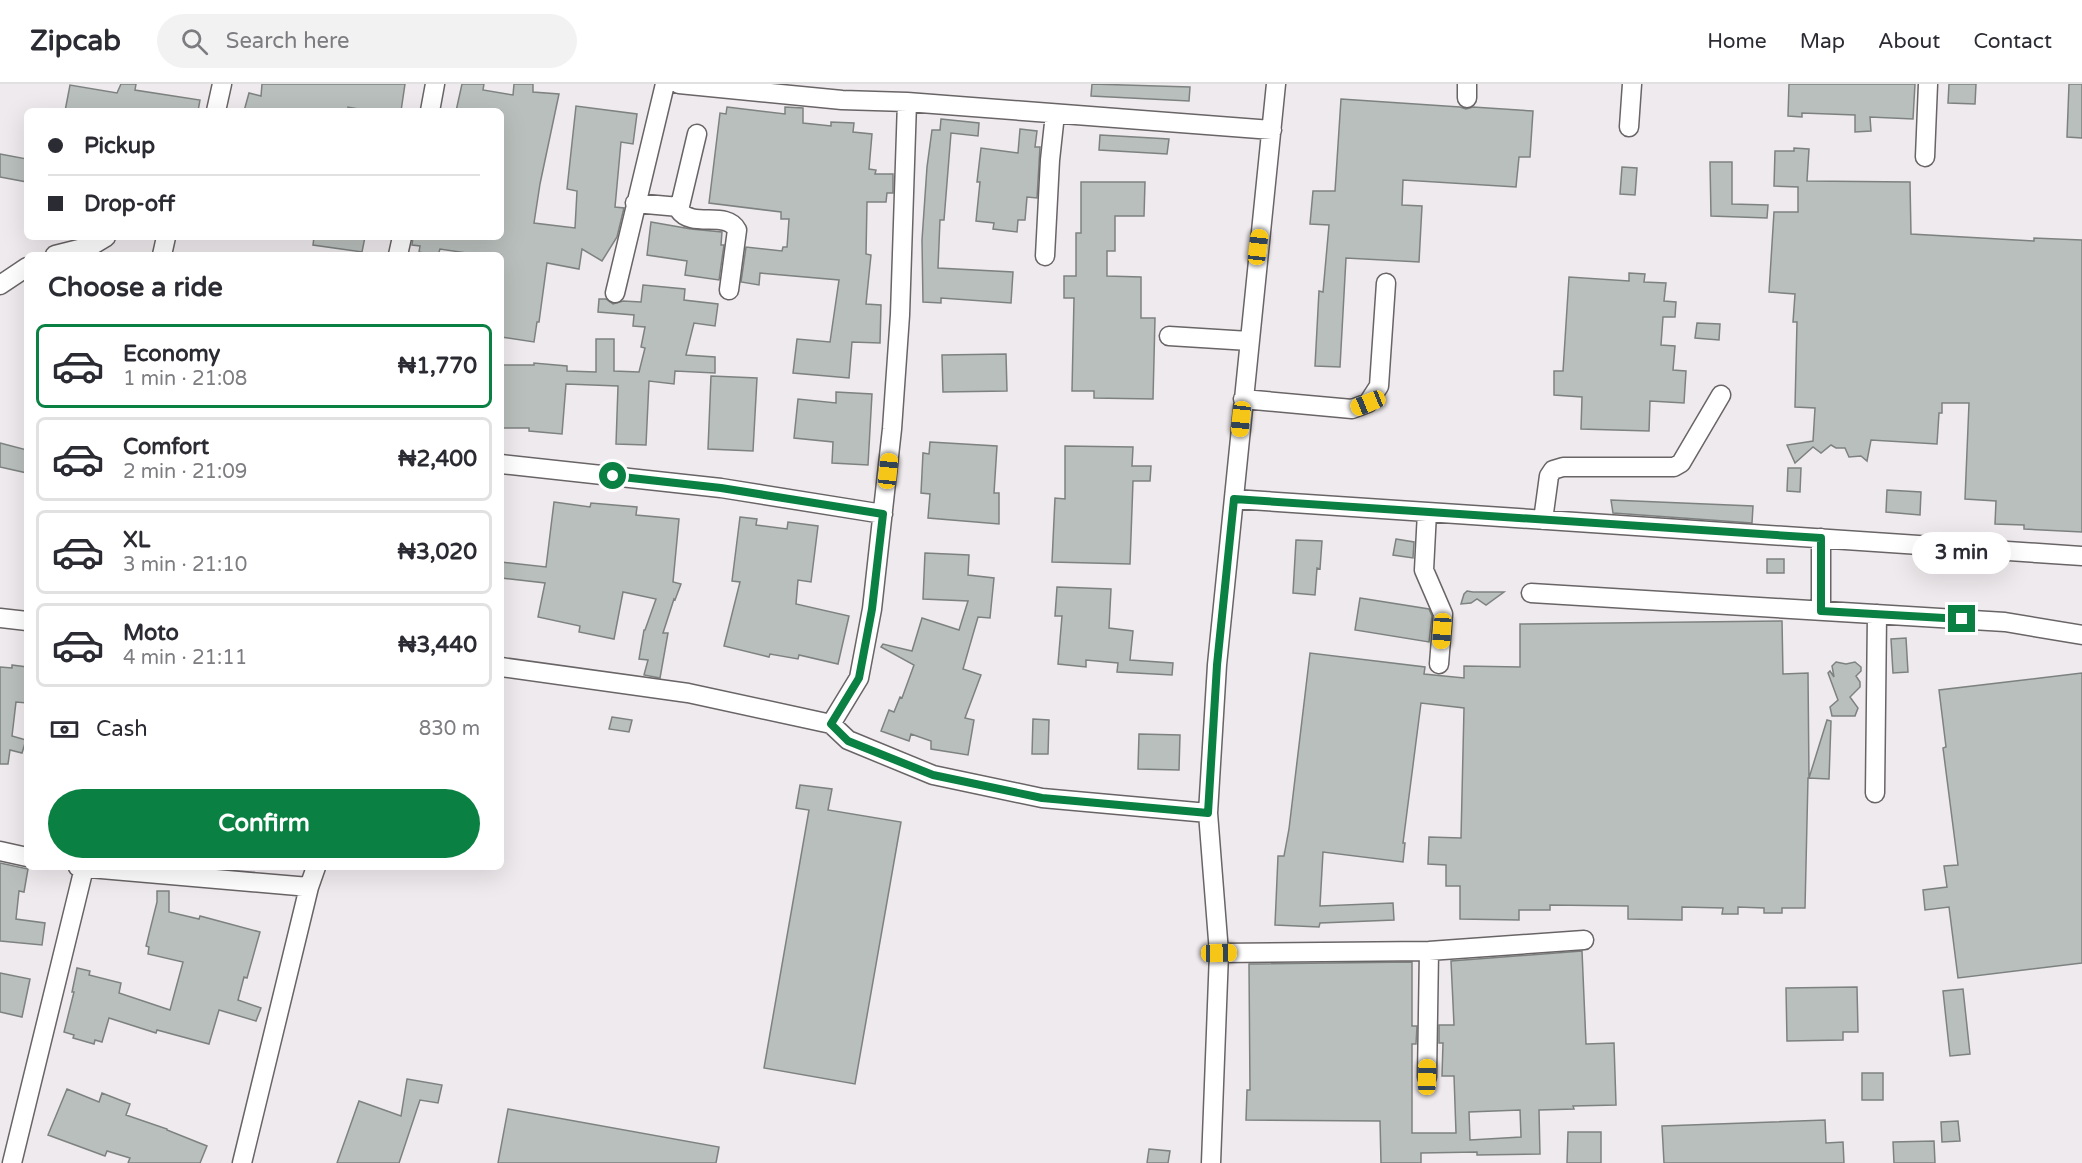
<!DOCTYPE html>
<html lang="en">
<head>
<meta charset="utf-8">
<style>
	:root { --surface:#fff; --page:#f2f2f3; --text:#2b2b33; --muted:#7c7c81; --line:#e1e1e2; --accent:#0b8043 }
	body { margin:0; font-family:"Varela Round",sans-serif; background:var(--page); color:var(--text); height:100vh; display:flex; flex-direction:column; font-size:22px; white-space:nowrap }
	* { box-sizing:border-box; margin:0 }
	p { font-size:20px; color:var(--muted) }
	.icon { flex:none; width:33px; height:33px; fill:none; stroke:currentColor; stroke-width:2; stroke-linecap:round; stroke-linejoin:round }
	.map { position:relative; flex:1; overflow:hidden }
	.sheet { position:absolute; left:24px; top:168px; width:480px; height:618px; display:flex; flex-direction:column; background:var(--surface); border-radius:9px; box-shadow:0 6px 24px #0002 }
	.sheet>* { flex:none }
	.hud { position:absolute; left:24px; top:24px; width:480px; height:132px; border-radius:9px; box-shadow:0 6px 24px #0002; display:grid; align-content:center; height:132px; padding:0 24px; background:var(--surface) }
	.end { position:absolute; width:27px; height:27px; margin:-14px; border:8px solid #0b8043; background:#fff; box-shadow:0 0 0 3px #fff }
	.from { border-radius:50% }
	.bubble { position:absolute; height:42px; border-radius:21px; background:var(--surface); box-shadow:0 6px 24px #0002; font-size:20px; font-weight:700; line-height:42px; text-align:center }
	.car { position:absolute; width:18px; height:36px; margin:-18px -9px; border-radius:8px; box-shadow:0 0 4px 2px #0007; background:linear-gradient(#f5c518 24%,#345 0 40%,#f5c518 0 76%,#345 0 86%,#f5c518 0) }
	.hud b { display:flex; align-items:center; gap:21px; height:57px; font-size:22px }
	.hud b+b { border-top:2px solid var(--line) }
	.hud i { width:15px; height:15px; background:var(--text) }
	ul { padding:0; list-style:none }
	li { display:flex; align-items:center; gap:18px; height:84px; margin:0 12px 9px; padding:0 12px; border:3px solid var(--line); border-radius:9px }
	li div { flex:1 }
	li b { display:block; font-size:22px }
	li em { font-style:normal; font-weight:700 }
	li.current { border-color:var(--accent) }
	li>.icon { width:54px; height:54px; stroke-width:1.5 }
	h2 { padding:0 24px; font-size:27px; line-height:72px }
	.pay { display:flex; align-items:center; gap:15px; height:66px; padding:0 24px; font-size:22px }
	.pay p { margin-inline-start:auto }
	.action { display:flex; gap:12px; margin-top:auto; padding:12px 24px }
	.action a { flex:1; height:69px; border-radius:36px; background:var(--accent); color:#fff; font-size:24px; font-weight:700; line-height:69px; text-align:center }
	header { display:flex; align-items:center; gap:36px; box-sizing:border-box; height:84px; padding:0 30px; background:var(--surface); border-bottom:2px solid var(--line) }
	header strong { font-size:28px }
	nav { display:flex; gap:33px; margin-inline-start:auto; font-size:21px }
	.search { width:420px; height:54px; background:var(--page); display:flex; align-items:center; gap:15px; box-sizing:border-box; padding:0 21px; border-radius:33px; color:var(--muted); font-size:22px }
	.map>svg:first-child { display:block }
</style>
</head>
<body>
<header>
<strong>Zipcab</strong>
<div class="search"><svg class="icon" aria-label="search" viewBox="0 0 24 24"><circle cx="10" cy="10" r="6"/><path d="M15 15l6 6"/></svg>Search here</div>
<nav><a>Home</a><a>Map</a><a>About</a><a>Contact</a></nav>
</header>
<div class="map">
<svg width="2082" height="1079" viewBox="0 0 2082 1079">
	<rect width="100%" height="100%" fill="#efeaed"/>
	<path fill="#b9bfbc" stroke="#7d8280" stroke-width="1.5" fill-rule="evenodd" d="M121,0H136L135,6L200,16L198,27H65L70,1L117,9Z
		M262,0H405L401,27H370L348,23L347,27H244L249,9L261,12Z
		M462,0H484L483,6L513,11L514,0H533V8L559,10L540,100L534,139L575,144L577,107L567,105L576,22L637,30L633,60L621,58L615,123L624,124L617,153L602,177L582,165L579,185L547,179L539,238H537L534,258L501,253V171H480L440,165L438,171H433L419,168L420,162L412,161L413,153H501V27H456Z
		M1092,0L1190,3L1189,17L1091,12Z
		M1789,0H1915L1913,35L1870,33L1871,47L1855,48V31L1802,29V33L1788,32Z
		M1949,0H1976L1975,20L1948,19Z
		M2069,0H2082V54L2067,53Z
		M1341,15L1460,23L1466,25L1473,23L1533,27L1530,73H1519L1516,103L1403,96L1402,121L1422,122L1419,178L1346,174L1340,283L1315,282L1319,207L1323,208L1329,141L1310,140L1313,107H1335Z
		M727,23L785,30V23L803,24V39L831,42V38L854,39L853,48L872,50L869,85L876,86L875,90H893V109H887L886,118H867L866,170L871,171L866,220L881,221L880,259L852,258L849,294L793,289L797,255L830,258L839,196L760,189L759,201L741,198L746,163L782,167L783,163H787L789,135H781V128L709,119L720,29L726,30Z
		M941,35L979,39L978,52L951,49L944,136H940L938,184L1013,188L1011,219L941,214V219L923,218L922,156L927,83L932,46H940Z
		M1020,45L1037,47L1035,63H1040L1037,114L1027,113L1025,136H1018L1017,148L993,145L994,139L976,137L980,98H977L981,64L1018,69Z
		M1100,51L1169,55L1167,70L1099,66Z
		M1794,64L1809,65L1807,97L1910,98L1911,150L2034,157V154L2082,156V448L2024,445V441L1995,440L1996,417L1965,415L1969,319H1942V329H1939L1937,360L1871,356L1867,377L1861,372L1849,373L1845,364H1836L1831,361L1821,369L1813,363L1795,379L1787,361L1813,357L1815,324L1795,323L1797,238H1793L1795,210L1769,208L1774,128H1798V103L1774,102L1775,67H1794Z
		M0,70L27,75V98L0,93Z
		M1710,78H1732V120L1768,121L1767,134L1711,132Z
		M1622,83L1637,84L1635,111L1620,110Z
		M1081,98H1145L1144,132H1115V167H1107V192L1141,193V234H1155L1153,315L1094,314V307H1072L1074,214H1064V192H1076V149H1081Z
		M651,138L691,145L722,148L721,161H724L719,196L685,191L687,177L647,171Z
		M314,153H365L362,168L313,161Z
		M1629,189L1645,190L1644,198L1666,199L1664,217L1676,218L1675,233H1663L1661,261L1675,262L1673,286L1686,287L1684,319L1650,317L1649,347L1581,345L1582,313L1554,311V287H1563L1569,193L1629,197Z
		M643,201L685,205L684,216L718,220L715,242L694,239L686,271L715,273V289L675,287L674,300L649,297L646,361L616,360L618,302L566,300L562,350L529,347V344H501V281H534V279L567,282V287L596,288V255H614V287L639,288L645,264L641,263L645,243L633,242L634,231L598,228L599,215H606L613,220L623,217L641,218Z
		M1697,239L1720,240L1719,256L1695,254Z
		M1006,270L1007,307L943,308L942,271Z
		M711,292L757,294L753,367L708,365Z
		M836,308L872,310L868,381L832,379L833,358L794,354L798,315L836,319Z
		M930,358L997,362L994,409H999V440L928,434L930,410L921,409L923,369L929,370Z
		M0,359L27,366V389L0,383Z
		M1065,362L1133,363L1132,382H1151L1150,397H1133L1130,480L1052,478L1055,414L1065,415Z
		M1788,384H1801L1800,408L1787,407Z
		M1887,406L1921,408L1920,431L1886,428Z
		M1611,416L1753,422L1752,439L1613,429Z
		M554,418L590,423L591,419L637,423L636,431L679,435L673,498L681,500L675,516L674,515L663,549H668L660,594L644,591L648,576L639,575L644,546H645L656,515L623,508L614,555L579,548L580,542L538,533L545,499L501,494V478L546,483Z
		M740,433L757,435L756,441L787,445L788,438L818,442L811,498L798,496L796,520L849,532L838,580L799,571L798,575L770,570L769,573L724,562L740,498L732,497Z
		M1396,455L1414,458L1413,474L1393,471Z
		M1296,456L1322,457L1320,485L1317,484L1315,511L1293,509Z
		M925,469L969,471L968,491L994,494L990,534L978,533L963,585L981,591L965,634L974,636L968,671L931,665V657L911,650L909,657L881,647L889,626L894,628L900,613L902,614L914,581L881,563L883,560L912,567L922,534L959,546L968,517L923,515Z
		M1767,475H1784V489H1767Z
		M1057,503L1111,505L1109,544L1133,547L1130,576L1173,579L1172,591L1117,588L1118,579L1086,576V583L1058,580L1062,532H1055Z
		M1467,507L1473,508H1504L1486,521L1477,515L1471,519L1461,520L1464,510Z
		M1360,514L1429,525L1432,532L1429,558L1355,546Z
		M1782,537L1783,590L1808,589L1809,694L1827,636L1831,637L1829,695L1808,694L1805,824H1782V829H1764V824L1738,823V830H1722L1723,824L1682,823V836L1628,835V822L1550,821V826H1519V836L1460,835V802H1446V781L1428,780L1429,753L1461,754L1464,624L1421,619L1403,759H1405L1403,778L1323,768L1320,822L1393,819L1394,836L1320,839L1319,843L1275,841L1278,772H1284L1289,745L1310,569L1425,583L1424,590L1464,594V582L1520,583V540Z
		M1906,554L1908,588L1893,589L1891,555Z
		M1836,578L1846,580L1855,578L1861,583V587L1856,592L1860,598V603L1850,613L1858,624L1855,632H1832L1830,623L1838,616L1828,589L1830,587L1834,593L1832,582Z
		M12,581L27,583V619L16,618L12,652L26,656L22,669L10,666L8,680H0V583L12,584Z
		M2082,589V879L1958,894L1949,823L1925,826L1923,806L1947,803L1944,782L1958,781L1943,664L1946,663L1939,606Z
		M612,633L632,636L629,648L609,645Z
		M1033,635L1049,636L1048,670H1032Z
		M1139,650L1180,651L1179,686L1138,685Z
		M800,701L832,705L828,726L901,738L855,1000L764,984L809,726L796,724Z
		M0,779L28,785L24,808L19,807L16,835L45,839L42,861L0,857Z
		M157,807H169V828L199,835L200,832L260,848L247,894L244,893L238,916L261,924L256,937L219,926L209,960L157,946L156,949L109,934L102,958L95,956L94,960L73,954L74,951L64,948L74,908H72L77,884L90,887L89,891L121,899L119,909L170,926L183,878L148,870L149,863L146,862L157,818Z
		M1582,867L1586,960L1614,959L1616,1021L1573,1022L1574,1025L1539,1026L1540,1070L1477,1071V1068L1421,1069V1079H1381L1380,1037L1246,1036L1247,1006H1250L1249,880L1412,878V942H1417L1416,960H1412V1049H1456L1454,992H1442L1443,959H1439V941H1454L1451,877ZM1520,1026L1521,1053L1470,1056L1469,1028Z
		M0,889L30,895L22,933L0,928Z
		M1857,903L1858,948H1843V956L1787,957L1786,904Z
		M1963,905L1970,970L1950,972L1943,907Z
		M1862,989H1883V1016H1862Z
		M407,995L442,1001L438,1019L420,1016L399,1079H337L359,1017L401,1032Z
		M67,1005L99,1018L102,1009L130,1020L126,1031L167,1045V1046L207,1062L200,1079H128L130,1074L107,1067L105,1072L48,1051Z
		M508,1025L719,1063L716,1079H498Z
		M1825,1036L1826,1059L1843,1058L1844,1079H1664L1662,1042Z
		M1958,1037L1960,1057L1942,1058L1941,1038Z
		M1568,1048H1601V1079H1567Z
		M1934,1057L1935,1079H1894L1893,1058Z
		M1149,1065L1170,1067L1168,1079H1147Z"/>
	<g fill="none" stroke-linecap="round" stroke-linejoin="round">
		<defs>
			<path id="minor" d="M679,0L842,16L907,18L1272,46
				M1467,14V0
				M216,27L222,0
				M430,27L435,0
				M1629,43L1632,0
				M697,50L679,126C692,145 727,126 737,146L729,206
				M1925,73L1928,0
				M635,119L679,123
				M55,171L91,162L106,153
				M162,171L166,153
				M398,171L402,153
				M1045,172L1050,76L1055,30
				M0,201L27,183
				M615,209L665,0
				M1169,252L1249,257
				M1243,315L1352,325L1368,319L1379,302L1386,199
				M501,380L721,404L883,430
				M1234,415L2082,472
				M1427,428L1424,486L1443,530L1439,580
				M1543,436L1549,392L1553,386L1563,383H1674L1681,379L1721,311
				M1531,509L2005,538L2082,551
				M1821,527V454
				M0,534L27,537
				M501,583L688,609L831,640L848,656L933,691L1042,714L1208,729
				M831,640L859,594L872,525L892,345L900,231L907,18
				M1875,709L1877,530
				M0,767L27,773
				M78,783L309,803
				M1219,869L1429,867L1584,856
				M1427,993L1429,867
				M12,1079L84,784
				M242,1079L309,803L316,783
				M1211,1079L1219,869L1208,729L1217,581L1276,0"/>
		</defs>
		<use href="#minor" stroke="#696466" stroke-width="21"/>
		<use href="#minor" stroke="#fff" stroke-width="18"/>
	</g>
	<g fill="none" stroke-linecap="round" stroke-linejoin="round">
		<path stroke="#0b8043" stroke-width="8" d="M613,392L721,404L883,430L872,525L859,594L831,640L848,657L933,691L1042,714L1208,729L1217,581L1234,415L1821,454V527L1962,535"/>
	</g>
</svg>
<i class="end from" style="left:613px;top:392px"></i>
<i class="end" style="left:1962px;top:535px"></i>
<div class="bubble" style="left:1912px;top:448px;width:99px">3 min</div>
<i class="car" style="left:1258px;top:163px;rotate:7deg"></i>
<i class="car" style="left:1368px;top:319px;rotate:248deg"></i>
<i class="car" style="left:1241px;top:335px;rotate:186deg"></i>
<i class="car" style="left:888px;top:387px;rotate:6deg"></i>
<i class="car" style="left:1442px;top:547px;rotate:184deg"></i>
<i class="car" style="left:1219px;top:869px;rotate:89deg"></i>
<i class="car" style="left:1427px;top:993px;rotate:1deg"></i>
<div class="hud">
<b><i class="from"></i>Pickup</b>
<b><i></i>Drop-off</b>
</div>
<section class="sheet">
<h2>Choose a ride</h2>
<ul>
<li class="current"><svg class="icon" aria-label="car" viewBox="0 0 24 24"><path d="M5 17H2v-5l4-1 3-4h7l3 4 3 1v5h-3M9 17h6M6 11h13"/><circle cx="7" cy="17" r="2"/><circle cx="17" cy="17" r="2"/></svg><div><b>Economy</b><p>1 min · 21:08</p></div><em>₦1,770</em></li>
<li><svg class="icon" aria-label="car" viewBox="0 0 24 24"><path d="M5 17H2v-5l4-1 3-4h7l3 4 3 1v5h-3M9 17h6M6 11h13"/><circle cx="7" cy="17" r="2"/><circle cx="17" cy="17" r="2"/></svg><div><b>Comfort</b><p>2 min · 21:09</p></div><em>₦2,400</em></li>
<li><svg class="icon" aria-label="car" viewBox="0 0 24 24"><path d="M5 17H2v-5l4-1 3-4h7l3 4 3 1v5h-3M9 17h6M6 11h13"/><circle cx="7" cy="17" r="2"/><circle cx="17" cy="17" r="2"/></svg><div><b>XL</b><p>3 min · 21:10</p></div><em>₦3,020</em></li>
<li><svg class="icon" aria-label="car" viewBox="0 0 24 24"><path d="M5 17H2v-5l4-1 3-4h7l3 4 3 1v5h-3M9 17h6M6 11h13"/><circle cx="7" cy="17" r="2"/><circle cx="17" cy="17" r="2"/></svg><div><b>Moto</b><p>4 min · 21:11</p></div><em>₦3,440</em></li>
</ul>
<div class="pay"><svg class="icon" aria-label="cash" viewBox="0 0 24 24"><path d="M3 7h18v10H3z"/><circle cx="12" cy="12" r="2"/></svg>Cash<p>830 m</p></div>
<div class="action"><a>Confirm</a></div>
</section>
</div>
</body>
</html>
